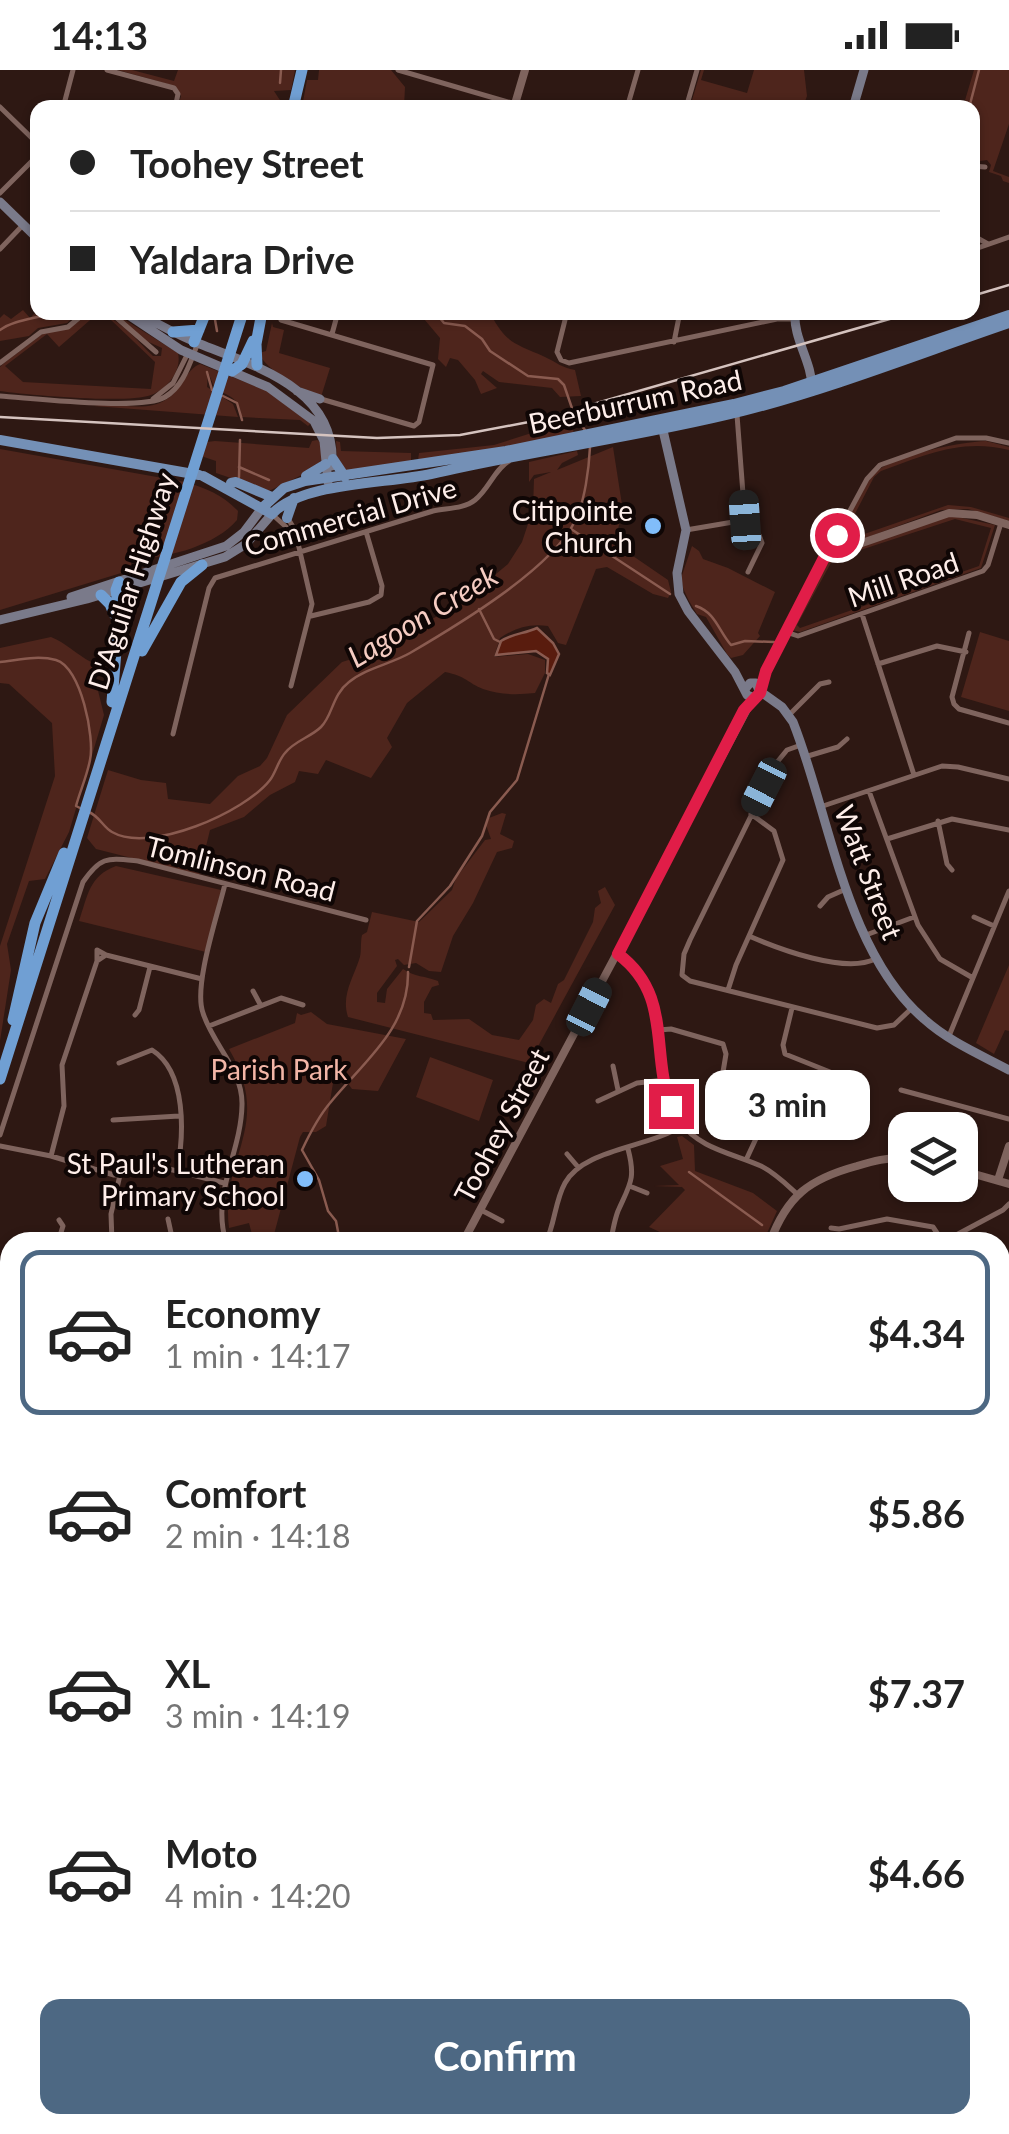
<!DOCTYPE html>
<html lang="en">
<head>
<meta charset="utf-8">
<style>
	:root { --surface:#fff; --page:#f6f6f6; --text:#222; --muted:#767676; --line:#e0e0e0; --accent:#4d6883 }
	body { margin:0; font-family:Lato,sans-serif; background:var(--page); color:var(--text); height:100vh; display:flex; flex-direction:column; font-size:38px; white-space:nowrap }
	* { box-sizing:border-box; margin:0 }
	p { font-size:32px; color:var(--muted) }
	.icon { flex:none; width:55px; height:55px; fill:none; stroke:currentColor; stroke-width:2; stroke-linecap:round; stroke-linejoin:round }
	.map { position:relative; flex:1; overflow:hidden }
	.panel { position:absolute; left:0px; top:1162px; width:1010px; height:902px; display:flex; flex-direction:column; background:var(--surface); border-radius:30px 30px 0 0; box-shadow:0 2px 8px #0004 }
	.panel>* { flex:none }
	.banner { position:absolute; left:30px; top:30px; width:950px; height:220px; border-radius:20px; box-shadow:0 2px 8px #0004; display:grid; align-content:center; height:220px; padding:0 40px; background:var(--surface) }
	.buttons { position:absolute; left:888px; top:1042px; display:grid; gap:20px }
	.buttons a { display:grid; place-items:center; width:90px; height:90px; border-radius:20px; background:var(--surface); box-shadow:0 2px 8px #0004; font-size:50px }
	.end { position:absolute; width:45px; height:45px; margin:-22px; border:12px solid #e11d48; background:#fff; box-shadow:0 0 0 5px #fff }
	.from { border-radius:50% }
	.bubble { position:absolute; height:70px; border-radius:20px; background:var(--surface); box-shadow:0 2px 8px #0004; font-size:32px; font-weight:700; line-height:70px; text-align:center }
	.car { position:absolute; width:30px; height:60px; margin:-30px -15px; border-radius:12px; box-shadow:0 0 8px 2px #0007; background:linear-gradient(#222 24%,#8ab4d8 0 40%,#222 0 76%,#8ab4d8 0 86%,#222 0) }
	.banner b { display:flex; align-items:center; gap:35px; height:95px; font-size:38px }
	.banner b+b { border-top:2px solid var(--line) }
	.banner i { width:25px; height:25px; background:var(--text) }
	ul { padding:18px 0 0; list-style:none }
	li { display:flex; align-items:center; gap:30px; height:165px; margin:0 20px 15px; padding:0 20px; border:5px solid transparent; border-radius:20px }
	li div { flex:1 }
	li b { display:block; font-size:38px }
	li em { font-style:normal; font-weight:700 }
	li.on { border-color:var(--accent) }
	li>.icon { width:90px; height:90px; stroke-width:1.5 }
	.cta { display:flex; gap:20px; margin-top:auto; padding:20px 40px }
	.cta a { flex:1; height:115px; border-radius:20px; background:var(--accent); color:#fff; font-size:40px; font-weight:700; line-height:115px; text-align:center }
	.status { display:flex; justify-content:space-between; align-items:center; height:70px; padding:0 50px; background:var(--surface); direction:ltr }
	.status svg { height:28px; fill:currentColor }
	.map>svg:first-child { display:block }
</style>
</head>
<body>
<div class="status"><b>14:13</b><svg viewBox="0 0 49 12"><path d="M0 12V9h3v3zM5 12V6h3v6zM10 12V3h3v9zM15 12V0h3v12zM26 1h20v11H26zM47 4h2v5h-2z"/></svg></div>
<div class="map">
<svg width="1009" height="2064" viewBox="0 0 1009 2064">
	<rect width="100%" height="100%" fill="#2e1813"/>
	<path fill="#4e251c" fill-rule="evenodd" d="M118,0H132L174,11L178,0H295L291,20L274,21L285,38L208,37L183,32L178,37L181,26L175,16Z
		M319,0H391L405,17L404,37H302L307,10H318Z
		M701,0H704L701,10L747,23L754,0H804L807,26L803,37H690Z
		M974,0H1009V54L993,101L1009,107V113L1003,111L1001,106L989,102L991,95L987,90L973,92L972,38L963,37Z
		M23,240L30,248L37,241L78,243L67,253L38,258L29,266L0,271V248L4,244L11,249Z
		M89,243C117,243 134,268 153,286H161L162,278L142,269L114,243L178,283C182,300 168,319 151,325C127,334 28,325 0,321V297L4,293L45,262L70,258ZM97,244L110,249L155,292L151,319L23,312L5,296L47,264L59,277Z
		M419,243H490C507,275 515,273 545,287C556,292 562,298 575,300L581,326L560,327L552,318L499,312L483,301L481,304L497,318L481,324L475,310L458,290L450,288L446,297L438,289L440,268Z
		M272,253L273,257L284,260L279,283L330,298L321,327C303,319 265,300 259,283L266,281Z
		M200,294L267,321L311,353L308,356L300,350L241,347C241,329 230,326 215,319L208,302L207,317L233,334L238,347L94,336C117,331 145,344 167,329C182,320 185,300 200,294Z
		M566,352L573,358L574,365L348,403L337,389L336,371L340,372L341,381L411,383V390H418L419,383L494,375Z
		M317,370L321,372L322,390L312,400L269,421L216,403V391L201,386L207,372L215,371L309,378L312,371Z
		M986,371L1009,377V380C962,368 925,385 881,401L874,407L843,467L847,470L948,435L971,437L1009,448V451L968,439L941,440L852,473L840,470C844,455 866,409 878,400C901,384 959,372 986,371Z
		M613,377L623,441L614,473L668,510L671,522L668,528L653,524L607,497L596,499L566,575L558,573L548,556C530,553 515,558 500,568L494,587L528,584L545,590V603L535,623C517,625 500,625 483,619C468,613 466,606 445,602L407,633L387,668L392,677L371,708L326,690L318,704L299,701L295,712L270,725L244,747L210,760L199,805L96,779L87,768L108,700L141,710L166,713L168,729L210,734L238,706L260,696L267,688L287,645L342,592L381,580L467,528L508,494L522,472L533,439L534,409L551,402L534,405L529,412V392L577,381L578,385L562,393L557,400Z
		M0,379L185,412C206,418 223,425 238,441L237,450C216,475 171,487 138,489L131,493V500L0,540Z
		M948,445L995,455L981,498L800,562L792,560L831,487ZM955,449L991,458L979,496L800,558L797,555L833,489Z
		M692,476L699,481L703,489L728,498L775,522L758,563L760,566L743,585L731,588L727,584L706,547L697,544L689,531L683,518L681,508Z
		M980,562L1009,571V641L961,627Z
		M51,567C66,573 76,584 91,592L104,645L69,762L45,809L29,811L7,874L11,900L0,971V876L55,706L52,653L9,614L0,613V578Z
		M502,743L506,744L500,764L514,771L512,778L497,782L473,833L453,866L441,902L429,901L416,893L404,895L398,889L395,890L397,896L377,923V932L385,933L387,919L403,899C414,907 426,906 438,911L439,915L432,917L424,932V943L431,944L433,950L469,949L492,965L519,970L533,950L536,935L544,929L551,933L558,914L564,910L593,852L595,838L601,833L598,821L605,817L615,835L529,993L348,947C341,926 353,908 359,890C362,883 360,874 362,865L367,862L372,842L419,852L452,820L456,808L485,770L491,769L486,755L489,748Z
		M116,796L221,820L206,882L79,851C88,825 89,806 116,796Z
		M1009,895V961L1005,960L994,984L976,973Z
		M311,942L327,954L406,969L378,1021L352,1019L344,1008L333,1013L326,1056L316,1062H303L300,1067L272,1172H254L249,1153L229,1158C220,1085 274,1056 229,979L295,953L297,943L301,945Z
		M430,987L493,1010L479,1051L416,1027Z
		M682,1066L694,1075L695,1101L753,1123L777,1141L763,1172H674L675,1169L649,1157L685,1120L682,1117L654,1116L679,1115L660,1096L683,1089L677,1067Z"/>
	<path fill="#591c0e" stroke="#8a5b50" stroke-width="2.5" d="M537,558L553,573L559,584L550,605L547,603L548,589L536,581L496,585L501,571C513,563 524,564 537,558Z"/>
	<g fill="none" stroke-linecap="round" stroke-linejoin="round">
		<path stroke="#8a5b50" stroke-width="2.5" d="M280,13L281,0
			M969,38L979,0
			M435,242L444,253L465,256L482,269L490,281L528,306L558,309L564,315L575,347L585,360
			M214,244L217,261
			M306,247L308,242
			M0,260C15,249 37,249 55,242
			M207,302L212,320
			M223,326L237,333L242,350
			M239,397L269,410
			M239,407L240,370
			M571,459L670,524
			M696,536C716,543 718,560 731,575L745,571L774,572
			M479,539L494,569L500,572
			M0,592C18,590 38,585 56,590C81,597 95,668 90,690C87,706 80,721 76,736L82,739
			M89,742C100,747 103,757 112,762C150,784 245,742 270,710C276,702 278,691 285,683C294,671 311,667 321,657C333,645 332,625 349,612C366,598 391,594 410,583C456,556 552,499 575,451C585,431 589,398 590,377
			M409,897L417,851L450,816L482,766L490,742L517,710L549,604
			M689,1102L762,1155
			M340,1172L336,1151L328,1141L319,1110L302,1080C310,1063 318,1047 330,1033C363,992 409,959 408,902"/>
		<path stroke="#7f645e" stroke-width="5" d="M107,0L174,18L178,24L175,38
			M398,0L515,34
			M0,37L38,74
			M63,38L73,0
			M627,38L638,0
			M686,38L697,0
			M972,96L985,97
			M0,123L38,85
			M972,165L988,174
			M0,179L23,155
			M972,180L1009,167
			M110,242L156,282
			M567,242L557,282L561,290L569,293L777,249H794
			M281,250L433,295L419,352L414,356L321,329
			M332,264L338,242
			M674,272L680,242
			M0,293L41,262L68,257L86,242
			M0,326C32,328 142,341 165,327C184,316 190,292 198,273
			M153,329L173,313L188,283
			M737,345L745,450L759,465L762,473L748,502
			M274,446L295,465
			M287,447L295,460L312,534L291,616
			M686,460L745,450
			M840,480L837,468L839,461L867,409L880,395L956,368H986L1009,373
			M862,544L914,705
			M311,546L369,532L381,525L382,516L367,465
			M786,562L798,566L983,501L988,495L1001,453
			M969,563L952,627L954,634L959,639L1009,653
			M878,594L937,576L966,582
			M789,645L820,614L829,612
			M173,664L209,518L215,508L433,441C447,438 464,439 475,430C489,419 494,400 509,391
			M801,675L787,680L778,691L690,870L684,884L682,905L690,911L877,958L894,955L912,938
			M808,686L838,677L847,669
			M869,721L918,855L940,889L973,908
			M820,737L942,696L958,697L1009,709
			M938,751L947,794L952,800
			M887,769L952,749L1009,760
			M225,814C218,844 193,916 203,943C213,975 243,1000 242,1035C241,1084 211,1123 226,1172
			M820,836L828,827L846,819
			M974,847L994,856
			M866,865L914,847
			M749,866C779,879 845,904 875,889
			M618,884C682,930 642,1001 680,1052C700,1079 732,1083 761,1096C775,1103 786,1114 797,1124
			M97,891V880L106,885
			M728,920L736,895L783,790L774,761L751,744
			M253,921L260,934
			M792,938L783,975L785,984L830,1002L837,1011L850,1042
			M135,945L139,940L150,897
			M209,956L281,928L303,935
			M659,960L671,959L723,974L726,984L720,1020
			M949,966L1009,821
			M119,993L152,980C187,1002 184,1065 177,1101
			M613,996L618,1020
			M837,1011L849,1006
			M901,1020L1009,1049
			M598,1031L637,1013L665,1010
			M113,1050L179,1046
			M0,1065L83,812C101,786 107,788 138,791L366,850
			M0,1076L51,1086L114,1105L165,1098L224,1113
			M567,1084L578,1097
			M51,1086L64,1036L62,995L97,891L106,885L202,909
			M746,1090L767,1045L788,1041L805,1053
			M632,1117L647,1123
			M481,1140L502,1151
			M168,1149L173,1172
			M831,1158L839,1159L887,1149L933,1157L943,1172
			M58,1172L63,1156L59,1150
			M112,1172L111,1144L120,1105
			M546,1172C555,1153 555,1131 565,1113C584,1078 650,1078 683,1055
			M610,1172C613,1162 614,1151 618,1141C630,1114 636,1109 628,1079
			M943,1172L1003,1140L1009,1134
			M1000,1208L1009,1203
			M0,1334L10,1325
			M1000,1783L1009,1782
			M0,1900L10,1885
			M1000,1902L1009,1895
			M1000,1957L1009,1965
			M0,1996L10,1980
			M0,2026L1,2027
			M123,2055L130,2064
			M817,2055L844,2064
			M49,2064L61,2055
			M359,2064L361,2055"/>
		<path stroke="#7f645e" stroke-width="8" d="M525,0L515,34L529,38
			M760,616L825,488L830,484L949,443L977,445L1009,455
			M960,1100L1009,1114
			M998,1110L1009,1076
			M463,1172L753,628
			M770,1172C787,1126 809,1109 857,1096C873,1091 888,1087 905,1089"/>
		<path stroke="#7a7a8a" stroke-width="9" d="M853,38L864,0
			M0,132L38,169
			M124,242L181,280L268,317L314,351L324,371L328,412
			M137,242C157,254 178,265 200,274C257,297 337,319 332,396
			M795,242C793,269 812,291 812,318
			M297,321L320,329
			M662,356L686,460L677,503L679,524L688,541L735,602L747,625L754,628L760,623L756,613H750L746,618
			M71,527L226,476L244,462L262,438
			M0,550L87,529L225,487L246,474L272,444
			M761,622L782,637L793,652C830,745 845,881 924,949C948,971 981,985 1009,1000
			M0,1427L10,1425
			M1000,1559L1009,1579"/>
		<path stroke="#7490b6" stroke-width="10" d="M0,370L199,405
			M333,389L345,407
			M203,406L272,444C302,412 386,414 431,404C534,380 640,367 743,341C833,318 921,283 1009,253
			M306,406L326,394
			M231,413L236,412L272,427
			M262,438L284,418L305,411L506,381L734,334L784,321L1009,245
			M287,448L294,428
			M1000,1286L1009,1281
			M1000,1294L1009,1290
			M200,2064L212,2055
			M212,2064L224,2055"/>
		<path stroke="#709fd3" stroke-width="11" d="M293,38L302,0
			M173,262L199,260
			M194,272L206,242
			M257,295L256,274L262,242
			M232,301L242,294L253,271
			M101,525L110,534L114,544
			M142,581L181,512L202,495
			M112,632L119,542L116,520L119,512
			M13,950L35,853L64,783
			M0,1009L243,242"/>
		<path stroke="#d5c3bf" stroke-width="2.5" d="M972,226L1009,215
			M0,347L377,368L460,365L534,351L914,242"/>
	</g>
	<g fill="none" stroke-linecap="round" stroke-linejoin="round">
		<path stroke="#e11d48" stroke-width="12" d="M671,1036C650,982 673,925 618,884L744,640L760,623L766,601L824,488L840,480L837,465"/>
	</g>
	<g fill="#81bdfa" stroke="#0f0605" stroke-width="4">
		<circle cx="653" cy="456" r="10"/>
		<circle cx="305" cy="1109" r="10"/>
	</g>
	<g text-anchor="middle" dominant-baseline="central" stroke-width="8" stroke-linejoin="round" paint-order="stroke">
		<g font-size="28" fill="#feeeea" stroke="#0f0605">
			<text transform="translate(635 331) rotate(-12)">Beerburrum Road</text>
			<text transform="translate(350 446) rotate(-16)">Commercial Drive</text>
			<text transform="translate(903 509) rotate(-19)">Mill Road</text>
			<text transform="translate(131 511) rotate(-72)">D'Aguilar Highway</text>
			<text transform="translate(241 798) rotate(14)">Tomlinson Road</text>
			<text transform="translate(869 802) rotate(69)">Watt Street</text>
			<text transform="translate(501 1055) rotate(-62)">Toohey Street</text>
		</g>
		<g font-size="28" fill="#feeeea" stroke="#0f0605" text-anchor="end">
			<text x="633" y="440">Citipointe<tspan x="633" dy="32">Church</tspan></text>
			<text x="285" y="1093">St Paul's Lutheran<tspan x="285" dy="32">Primary School</tspan></text>
		</g>
		<g font-size="28" fill="#f3b6a7" stroke="#0f0605">
			<text x="279" y="999">Parish Park</text>
		</g>
		<g font-size="30" font-style="italic" fill="#f5ccc2" stroke="#0f0605">
			<text transform="translate(422 545) rotate(-31)">Lagoon Creek</text>
		</g>
	</g>
</svg>
<div class="buttons">
<a><svg class="icon" aria-label="layers" viewBox="0 0 24 24"><path d="M12 4l9 5-9 5-9-5zM3 14l9 5 9-5"/></svg></a>
</div>
<i class="end from" style="left:837px;top:465px"></i>
<i class="end" style="left:671px;top:1036px"></i>
<div class="bubble" style="left:705px;top:1000px;width:165px">3 min</div>
<i class="car" style="left:745px;top:450px;rotate:356deg"></i>
<i class="car" style="left:764px;top:717px;rotate:207deg"></i>
<i class="car" style="left:589px;top:937px;rotate:27deg"></i>
<div class="banner">
<b><i class="from"></i>Toohey Street</b>
<b><i></i>Yaldara Drive</b>
</div>
<section class="panel">
<ul>
<li class="on"><svg class="icon" aria-label="car" viewBox="0 0 24 24"><path d="M5 17H2v-5l4-1 3-4h7l3 4 3 1v5h-3M9 17h6M6 11h13"/><circle cx="7" cy="17" r="2"/><circle cx="17" cy="17" r="2"/></svg><div><b>Economy</b><p>1 min · 14:17</p></div><em>$4.34</em></li>
<li><svg class="icon" aria-label="car" viewBox="0 0 24 24"><path d="M5 17H2v-5l4-1 3-4h7l3 4 3 1v5h-3M9 17h6M6 11h13"/><circle cx="7" cy="17" r="2"/><circle cx="17" cy="17" r="2"/></svg><div><b>Comfort</b><p>2 min · 14:18</p></div><em>$5.86</em></li>
<li><svg class="icon" aria-label="car" viewBox="0 0 24 24"><path d="M5 17H2v-5l4-1 3-4h7l3 4 3 1v5h-3M9 17h6M6 11h13"/><circle cx="7" cy="17" r="2"/><circle cx="17" cy="17" r="2"/></svg><div><b>XL</b><p>3 min · 14:19</p></div><em>$7.37</em></li>
<li><svg class="icon" aria-label="car" viewBox="0 0 24 24"><path d="M5 17H2v-5l4-1 3-4h7l3 4 3 1v5h-3M9 17h6M6 11h13"/><circle cx="7" cy="17" r="2"/><circle cx="17" cy="17" r="2"/></svg><div><b>Moto</b><p>4 min · 14:20</p></div><em>$4.66</em></li>
</ul>
<div class="cta"><a>Confirm</a></div>
</section>
</div>
</body>
</html>
